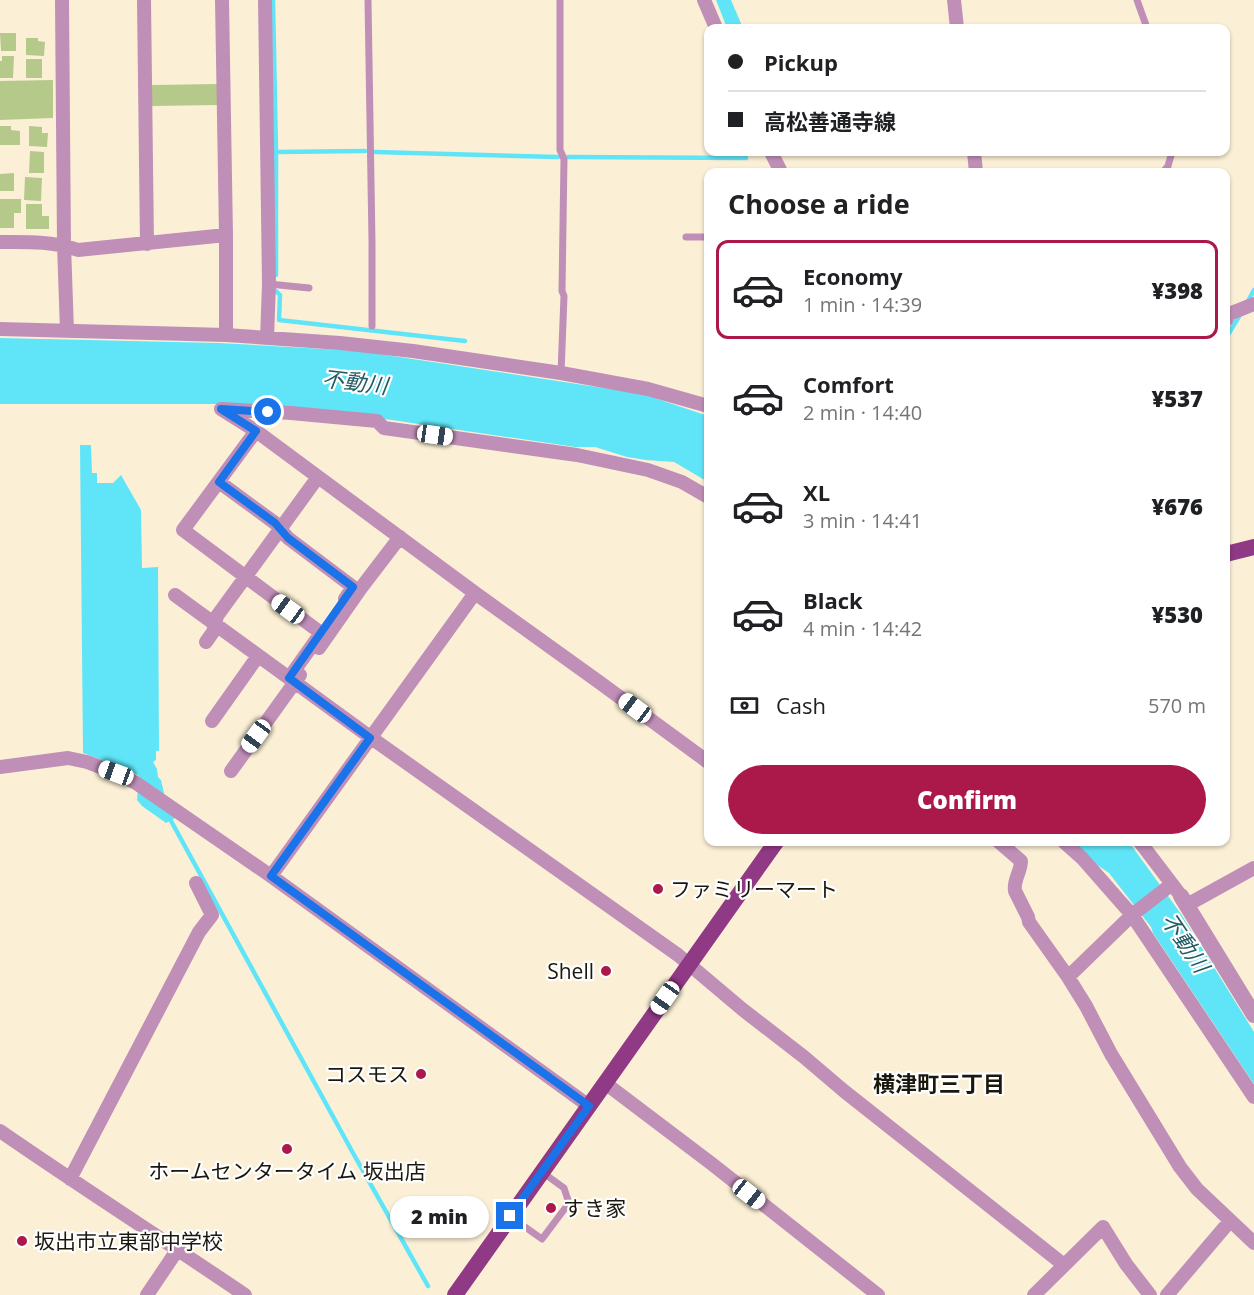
<!DOCTYPE html>
<html lang="en">
<head>
<meta charset="utf-8">
<style>
	:root { --surface:#fff; --page:#f6f6f6; --text:#202124; --muted:#757577; --line:#e0e0e0; --accent:#ab184a }
	body { margin:0; font-family:"Open Sans","Noto Sans JP",sans-serif; background:var(--page); color:var(--text); height:100vh; display:flex; flex-direction:column; font-size:22px; white-space:nowrap }
	* { box-sizing:border-box; margin:0 }
	p { font-size:20px; color:var(--muted) }
	.icon { flex:none; width:33px; height:33px; fill:none; stroke:currentColor; stroke-width:2; stroke-linecap:round; stroke-linejoin:round }
	.map { position:relative; flex:1; overflow:hidden }
	.side { position:absolute; left:704px; top:168px; width:526px; height:678px; display:flex; flex-direction:column; background:var(--surface); border-radius:12px; box-shadow:0 2px 4px #0004 }
	.side>* { flex:none }
	.hud { position:absolute; left:704px; top:24px; width:526px; height:132px; border-radius:12px; box-shadow:0 2px 4px #0004; display:grid; align-content:center; height:132px; padding:0 24px; background:var(--surface) }
	.end { position:absolute; width:27px; height:27px; margin:-14px; border:8px solid #1a73e8; background:#fff; box-shadow:0 0 0 3px #fff }
	.from { border-radius:50% }
	.bubble { position:absolute; height:42px; border-radius:21px; background:var(--surface); box-shadow:0 2px 4px #0004; font-size:20px; font-weight:800; line-height:42px; text-align:center }
	.car { position:absolute; width:18px; height:36px; margin:-18px -9px; border-radius:8px; box-shadow:0 0 4px 2px #0007; background:linear-gradient(#fff 24%,#345 0 40%,#fff 0 76%,#345 0 86%,#fff 0) }
	.hud b { display:flex; align-items:center; gap:21px; height:57px; font-size:22px }
	.hud b+b { border-top:2px solid var(--line) }
	.hud i { width:15px; height:15px; background:var(--text) }
	ul { padding:0; list-style:none }
	li { display:flex; align-items:center; gap:18px; height:99px; margin:0 12px 9px; padding:0 12px; border:3px solid transparent; border-radius:12px }
	li div { flex:1 }
	li b { display:block; font-size:22px }
	li em { font-style:normal; font-weight:800 }
	li.active { border-color:var(--accent) }
	li>.icon { width:54px; height:54px; stroke-width:1.5 }
	h2 { padding:0 24px; font-size:27px; line-height:72px }
	.pay { display:flex; align-items:center; gap:15px; height:66px; padding:0 24px; font-size:22px }
	.pay p { margin-inline-start:auto }
	.button { display:flex; gap:12px; margin-top:auto; padding:12px 24px }
	.button a { flex:1; height:69px; border-radius:36px; background:var(--accent); color:#fff; font-size:24px; font-weight:800; line-height:69px; text-align:center }
	.map>svg:first-child { display:block }
</style>
</head>
<body>
<div class="map">
<svg width="1254" height="1295" viewBox="0 0 1254 1295">
	<rect width="100%" height="100%" fill="#fbf0d6"/>
	<path fill="#b5c98b" d="M0,33H16V51H1Z
		M26,38H38V41L45,42L44,56L26,55Z
		M2,56H14L13,78H0V61H2Z
		M26,59H42V78H26Z
		M53,80V118L0,120V81Z
		M218,84V105L152,106V85Z
		M0,126H11V130L20,131V145H0Z
		M29,126L42,127V133H48L47,147L29,146Z
		M30,151L44,152V173H29Z
		M14,173V191H0V174Z
		M25,177L42,178L41,201L24,200Z
		M0,199H21V213H14V228H0Z
		M26,204H42V216H49V229H26Z"/>
	<path fill="#60e5f8" d="M716,0H731L743,28H727Z
		M0,338L219,343L360,351L643,394L708,416V482L674,462L646,460L627,457L595,447H575L338,412L228,404H0Z
		M80,445H91L92,473H97V483H113L121,475L141,510L142,568L158,567L159,751H156V760L153,762L157,769L158,777L161,780L164,793L161,806L177,817L166,823L142,806L137,800L139,776L116,765L83,753Z
		M1071,842H1129L1181,914L1254,1032V1084L1153,933L1151,927L1109,873L1087,858Z"/>
	<g fill="none" stroke-linecap="round" stroke-linejoin="round">
		<path stroke="#60e5f8" stroke-width="4.5" d="M273,0L276,152V275
			M276,152L365,151
			M375,152L558,157
			M568,157L746,158
			M276,291L280,295L279,320L465,341
			M1247,303L1254,290
			M1226,338L1241,313
			M168,817L170,819L353,1153L428,1286"/>
		<path stroke="#c08fb8" stroke-width="7" d="M368,0L372,242V326
			M560,0V150L564,159L562,291L564,296L561,373
			M1137,0L1147,28
			M1163,172L1168,166L1172,152
			M686,237H708
			M269,284L309,288
			M511,1217L542,1239L569,1203L564,1188L542,1172"/>
		<path stroke="#c08fb8" stroke-width="14" d="M62,0L64,245L67,331
			M144,0L147,244
			M222,0L226,235V335
			M265,0L269,284L267,338
			M704,0L716,28
			M954,0L957,28
			M771,152L781,172
			M974,152L976,172
			M0,242C27,242 52,241 78,250L226,235
			M1226,320L1229,314L1254,304
			M0,329L226,335L340,343L413,351L561,373L648,389L708,406
			M221,409L256,431L475,593L599,682L708,762
			M222,409L291,413L377,421L384,428L577,455L648,470L682,482L708,497
			M256,431L183,530L321,633L289,678
			M219,482L275,523L288,538L353,587L345,599
			M175,595L370,737L678,955L742,1009L804,1057L844,1091L1064,1265
			M206,642L213,632L217,616L318,477
			M319,648L361,588L400,537
			M212,721L258,656
			M0,767L68,758L87,762L116,773L136,783L271,876L589,1106
			M231,771L300,675
			M999,842L1021,861C1021,872 1013,880 1015,891L1028,917L1029,922L1068,977L1086,1006L1111,1054L1180,1167L1197,1189L1254,1243
			M1064,842L1082,858L1132,915L1254,1097
			M1140,842L1178,892
			M271,876L475,593
			M1187,905L1254,868
			M1068,977L1132,915L1172,884
			M605,1083L712,1164L878,1295
			M0,1131C81,1187 164,1240 245,1295
			M70,1179L199,932L212,915L196,883
			M147,1295L178,1249
			M1034,1295L1103,1227L1126,1264L1150,1295
			M1167,1295L1230,1221"/>
		<path stroke="#c08fb8" stroke-width="16" d="M1181,896L1254,1015"/>
		<path stroke="#903985" stroke-width="16" d="M1226,554L1254,547
			M455,1295L776,842"/>
	</g>
	<g fill="none" stroke-linecap="round" stroke-linejoin="round">
		<path stroke="#1a73e8" stroke-width="8" d="M268,412L221,409L256,431L219,482L275,523L288,538L353,587L289,678L370,738L271,876L589,1106L510,1216"/>
	</g>
	<g fill="#ab184a" stroke="#fefefe" stroke-width="2">
		<circle cx="658" cy="889" r="6"/>
		<circle cx="606" cy="971" r="6"/>
		<circle cx="421" cy="1074" r="6"/>
		<circle cx="287" cy="1149" r="6"/>
		<circle cx="551" cy="1208" r="6"/>
		<circle cx="22" cy="1241" r="6"/>
	</g>
	<g text-anchor="middle" dominant-baseline="central" stroke-width="4.5" stroke-linejoin="round" paint-order="stroke">
		<g font-size="21" fill="#1a170d" stroke="#fefefe" text-anchor="start">
			<text x="670" y="889">ファミリーマート</text>
			<text x="594" y="971" text-anchor="end">Shell</text>
			<text x="409" y="1074" text-anchor="end">コスモス</text>
			<text x="287" y="1171" text-anchor="middle">ホームセンタータイム 坂出店</text>
			<text x="563" y="1208">すき家</text>
			<text x="34" y="1241">坂出市立東部中学校</text>
		</g>
		<g font-size="22" font-style="italic" fill="#235b63" stroke="#fefefe">
			<text transform="translate(355 381) rotate(7)">不動川</text>
			<text transform="translate(1186 942) rotate(56)">不動川</text>
		</g>
		<g font-size="22" font-weight="bold" fill="#1a170d" stroke="#fefefe">
			<text x="939" y="1083">横津町三丁目</text>
		</g>
	</g>
</svg>
<i class="end from" style="left:268px;top:412px"></i>
<i class="end" style="left:510px;top:1216px"></i>
<div class="bubble" style="left:390px;top:1196px;width:99px">2 min</div>
<i class="car" style="left:435px;top:435px;rotate:98deg"></i>
<i class="car" style="left:288px;top:609px;rotate:306deg"></i>
<i class="car" style="left:635px;top:708px;rotate:307deg"></i>
<i class="car" style="left:256px;top:736px;rotate:216deg"></i>
<i class="car" style="left:116px;top:773px;rotate:290deg"></i>
<i class="car" style="left:665px;top:998px;rotate:215deg"></i>
<i class="car" style="left:749px;top:1194px;rotate:128deg"></i>
<div class="hud">
<b><i class="from"></i>Pickup</b>
<b><i></i>高松善通寺線</b>
</div>
<section class="side">
<h2>Choose a ride</h2>
<ul>
<li class="active"><svg class="icon" aria-label="car" viewBox="0 0 24 24"><path d="M5 17H2v-5l4-1 3-4h7l3 4 3 1v5h-3M9 17h6M6 11h13"/><circle cx="7" cy="17" r="2"/><circle cx="17" cy="17" r="2"/></svg><div><b>Economy</b><p>1 min · 14:39</p></div><em>¥398</em></li>
<li><svg class="icon" aria-label="car" viewBox="0 0 24 24"><path d="M5 17H2v-5l4-1 3-4h7l3 4 3 1v5h-3M9 17h6M6 11h13"/><circle cx="7" cy="17" r="2"/><circle cx="17" cy="17" r="2"/></svg><div><b>Comfort</b><p>2 min · 14:40</p></div><em>¥537</em></li>
<li><svg class="icon" aria-label="car" viewBox="0 0 24 24"><path d="M5 17H2v-5l4-1 3-4h7l3 4 3 1v5h-3M9 17h6M6 11h13"/><circle cx="7" cy="17" r="2"/><circle cx="17" cy="17" r="2"/></svg><div><b>XL</b><p>3 min · 14:41</p></div><em>¥676</em></li>
<li><svg class="icon" aria-label="car" viewBox="0 0 24 24"><path d="M5 17H2v-5l4-1 3-4h7l3 4 3 1v5h-3M9 17h6M6 11h13"/><circle cx="7" cy="17" r="2"/><circle cx="17" cy="17" r="2"/></svg><div><b>Black</b><p>4 min · 14:42</p></div><em>¥530</em></li>
</ul>
<div class="pay"><svg class="icon" aria-label="cash" viewBox="0 0 24 24"><path d="M3 7h18v10H3z"/><circle cx="12" cy="12" r="2"/></svg>Cash<p>570 m</p></div>
<div class="button"><a>Confirm</a></div>
</section>
</div>
</body>
</html>
